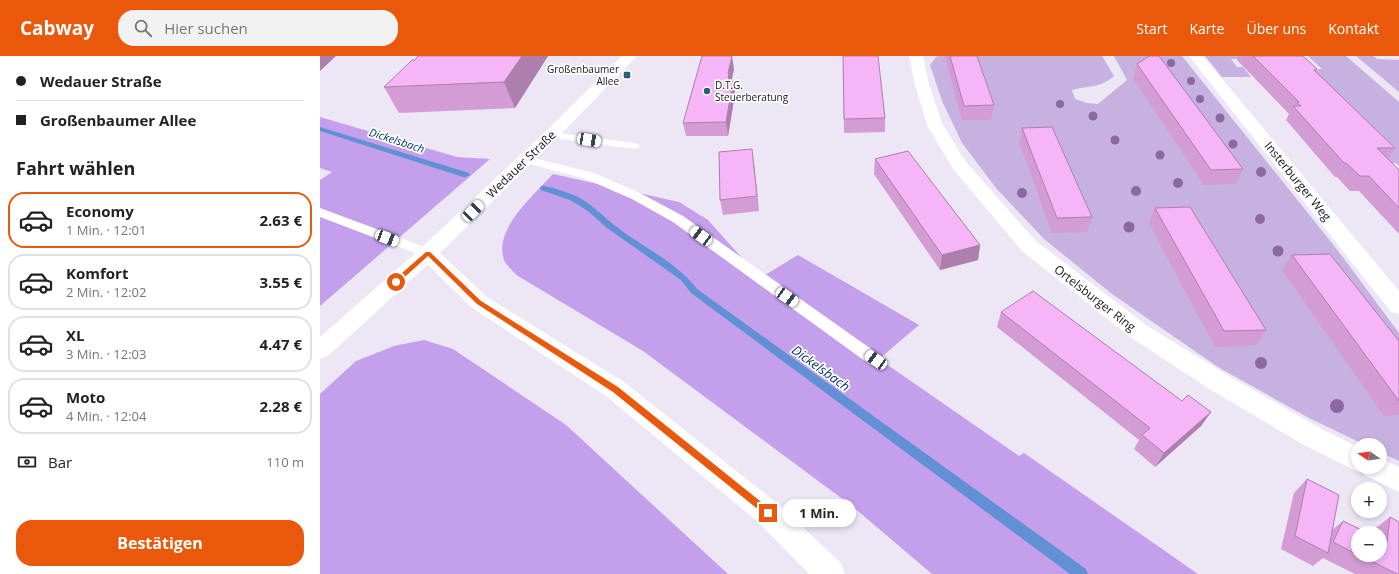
<!DOCTYPE html>
<html lang="de">
<head>
<meta charset="utf-8">
<style>
	:root { --surface:#fff; --page:#f2f2f2; --text:#222; --muted:#767676; --line:#e0e0e0; --accent:#ea580c }
	body { margin:0; font-family:"Open Sans",sans-serif; background:var(--page); color:var(--text); height:100vh; display:flex; flex-direction:column; font-size:15px; white-space:nowrap }
	* { box-sizing:border-box; margin:0 }
	p { font-size:13px; color:var(--muted) }
	.icon { flex:none; width:22px; height:22px; fill:none; stroke:currentColor; stroke-width:2; stroke-linecap:round; stroke-linejoin:round }
	.map { position:relative; flex:1; overflow:hidden }
	.panel { display:flex; flex-direction:column; background:var(--surface); width:320px }
	.panel>* { flex:none }
	.top-card { display:grid; align-content:center; height:88px; padding:0 16px; background:var(--surface) }
	.needle { width:26px; rotate:283deg }
	.controls { position:absolute; left:1031px; top:382px; display:grid; gap:8px }
	.controls a { display:grid; place-items:center; width:36px; height:36px; border-radius:50%; background:var(--surface); box-shadow:0 2px 6px #0003; font-size:20px }
	.end { position:absolute; width:18px; height:18px; margin:-9px; border:5px solid #ea580c; background:#fff; box-shadow:0 0 0 2px #fff }
	.from { border-radius:50% }
	.bubble { position:absolute; height:28px; border-radius:14px; background:var(--surface); box-shadow:0 2px 6px #0003; font-size:13px; font-weight:700; line-height:28px; text-align:center }
	.car { position:absolute; width:12px; height:24px; margin:-12px -6px; border-radius:5px; box-shadow:0 0 3px 1px #0007; background:linear-gradient(#fff 24%,#345 0 40%,#fff 0 76%,#345 0 86%,#fff 0) }
	.top-card b { display:flex; align-items:center; gap:14px; height:38px; font-size:15px }
	.top-card b+b { border-top:1px solid var(--line) }
	.top-card i { width:10px; height:10px; background:var(--text) }
	ul { padding:0; list-style:none }
	li { display:flex; align-items:center; gap:12px; height:56px; margin:0 8px 6px; padding:0 8px; border:2px solid var(--line); border-radius:16px }
	li div { flex:1 }
	li b { display:block; font-size:15px }
	li em { font-style:normal; font-weight:700 }
	li.on { border-color:var(--accent) }
	li>.icon { width:36px; height:36px; stroke-width:1.5 }
	h2 { padding:0 16px; font-size:18px; line-height:48px }
	.pay { display:flex; align-items:center; gap:10px; height:44px; padding:0 16px; font-size:15px }
	.pay p { margin-inline-start:auto }
	.cta { display:flex; gap:8px; margin-top:auto; padding:8px 16px }
	.cta a { flex:1; height:46px; border-radius:16px; background:var(--accent); color:#fff; font-size:16px; font-weight:700; line-height:46px; text-align:center }
	header { display:flex; align-items:center; gap:24px; box-sizing:border-box; height:56px; padding:0 20px; background:var(--accent); color:#fff }
	header strong { font-size:19px }
	nav { display:flex; gap:22px; margin-inline-start:auto; font-size:14px }
	.search { width:280px; height:36px; background:var(--page); display:flex; align-items:center; gap:10px; box-sizing:border-box; padding:0 14px; border-radius:16px; color:var(--muted); font-size:15px }
	main { display:flex; flex:1; min-height:0 }
	.map>svg:first-child { display:block }
</style>
</head>
<body>
<header>
<strong>Cabway</strong>
<div class="search"><svg class="icon" aria-label="search" viewBox="0 0 24 24"><circle cx="10" cy="10" r="6"/><path d="M15 15l6 6"/></svg>Hier suchen</div>
<nav><a>Start</a><a>Karte</a><a>Über uns</a><a>Kontakt</a></nav>
</header>
<main>
<section class="panel">
<div class="top-card">
<b><i class="from"></i>Wedauer Straße</b>
<b><i></i>Großenbaumer Allee</b>
</div>
<h2>Fahrt wählen</h2>
<ul>
<li class="on"><svg class="icon" aria-label="car" viewBox="0 0 24 24"><path d="M5 17H2v-5l4-1 3-4h7l3 4 3 1v5h-3M9 17h6M6 11h13"/><circle cx="7" cy="17" r="2"/><circle cx="17" cy="17" r="2"/></svg><div><b>Economy</b><p>1 Min. · 12:01</p></div><em>2.63 €</em></li>
<li><svg class="icon" aria-label="car" viewBox="0 0 24 24"><path d="M5 17H2v-5l4-1 3-4h7l3 4 3 1v5h-3M9 17h6M6 11h13"/><circle cx="7" cy="17" r="2"/><circle cx="17" cy="17" r="2"/></svg><div><b>Komfort</b><p>2 Min. · 12:02</p></div><em>3.55 €</em></li>
<li><svg class="icon" aria-label="car" viewBox="0 0 24 24"><path d="M5 17H2v-5l4-1 3-4h7l3 4 3 1v5h-3M9 17h6M6 11h13"/><circle cx="7" cy="17" r="2"/><circle cx="17" cy="17" r="2"/></svg><div><b>XL</b><p>3 Min. · 12:03</p></div><em>4.47 €</em></li>
<li><svg class="icon" aria-label="car" viewBox="0 0 24 24"><path d="M5 17H2v-5l4-1 3-4h7l3 4 3 1v5h-3M9 17h6M6 11h13"/><circle cx="7" cy="17" r="2"/><circle cx="17" cy="17" r="2"/></svg><div><b>Moto</b><p>4 Min. · 12:04</p></div><em>2.28 €</em></li>
</ul>
<div class="pay"><svg class="icon" aria-label="cash" viewBox="0 0 24 24"><path d="M3 7h18v10H3z"/><circle cx="12" cy="12" r="2"/></svg>Bar<p>110 m</p></div>
<div class="cta"><a>Bestätigen</a></div>
</section>
<div class="map">
<svg width="1079" height="518" viewBox="0 0 1079 518">
	<rect width="100%" height="100%" fill="#ece6f5"/>
	<path fill="#c7b1e0" d="M617,0H782L794,20C779,33 769,29 752,34L755,43L767,47L778,48L807,24L794,0H862L1019,196L1079,277V405L1060,396V389H1045L989,362L898,311L792,238L724,183L676,132L642,87L622,45L610,9Z
		M885,0H983H971V2L911,3L917,11H923L931,21H902Z
		M988,0H1026L1079,46V110L1076,107L1070,108L983,14L1002,13Z
		M1036,0H1053L1057,3L1079,4V36Z"/>
	<path fill="#c49fec" d="M0,61L137,101L170,103L0,250V124L12,116L0,112Z
		M233,118L359,146L388,164L440,222L478,199L599,269L559,303L699,400L704,397L878,518H612L532,450L323,295L198,220C194,216 186,209 184,204C173,173 215,138 233,118Z
		M104,284L133,293L246,369L408,518H0V338L36,305L74,290Z"/>
	<g fill="none" stroke-linecap="round" stroke-linejoin="round">
		<path fill="#6191d4" fill-rule="evenodd" d="M0,71L149,117L150,119L146,121H143L0,75Z
			M221,130C228,129 249,137 256,140C270,147 281,158 293,168C320,190 356,205 377,233L766,513L768,518H750L371,237L361,224L287,172L268,155L250,144L221,134L220,132Z"/>
		<path fill="#fff" fill-rule="evenodd" d="M231,76L314,87L318,88L320,90L318,92L314,93L227,81L225,79L227,77Z
			M206,100L274,117L320,137L363,160L561,300L563,304L561,308L555,310L549,308L353,166L312,143L266,123L202,106L200,104L202,102Z
			M0,152L113,194L115,197L113,200L108,202L103,200L0,161Z"/>
		<path fill="#fff" fill-rule="evenodd" d="M589,0H603L609,29L623,69L646,106L716,185L826,269L909,320L1002,373L1038,391V411H1060V402L1079,411V436L1044,419L1041,415L1038,416L984,389L891,334L810,281L702,195L633,113L607,69L595,29Z
			M869,0H883L1079,235V258L1071,256Z"/>
		<path fill="#fff" fill-rule="evenodd" d="M108,190L115,192L118,197L115,202L8,300L0,303V281L101,192Z"/>
		<path fill="#fff" fill-rule="evenodd" d="M302,0H317L237,82L120,197L167,241L304,326L458,448L521,507L525,518H489L438,466L286,340L151,251L101,202L98,197L101,192L225,76Z"/>
	</g>
	<g fill="#8b68a2">
		<circle cx="851" cy="7" r="4"/>
		<circle cx="871" cy="25" r="4"/>
		<circle cx="880" cy="43" r="4"/>
		<circle cx="740" cy="48" r="4"/>
		<circle cx="773" cy="60" r="4.5"/>
		<circle cx="900" cy="62" r="4.5"/>
		<circle cx="795" cy="84" r="4.5"/>
		<circle cx="913" cy="88" r="4.5"/>
		<circle cx="840" cy="99" r="4.5"/>
		<circle cx="941" cy="116" r="5"/>
		<circle cx="858" cy="127" r="5"/>
		<circle cx="816" cy="135" r="5"/>
		<circle cx="702" cy="137" r="5"/>
		<circle cx="940" cy="163" r="5"/>
		<circle cx="809" cy="171" r="5.5"/>
		<circle cx="958" cy="195" r="5.5"/>
		<circle cx="941" cy="307" r="6"/>
		<circle cx="1017" cy="350" r="7"/>
	</g>
	<path fill="#d39cd4" d="M228,0L195,52L79,57L64,31Z
		M523,0L565,62V76L524,77Z
		M626,0H657L674,49L671,64H642L625,2Z
		M919,0H983L997,13L996,16L1075,92L1068,103L1079,114V178L1039,135H1030L1017,121H1015L966,64L969,58L917,4Z
		M817,8L923,113L916,128L884,129L813,22Z
		M414,13L411,25H413L415,38L408,80H366L363,67Z
		M702,72L772,161L767,176L732,177L699,86Z
		M555,103L660,189L658,204L620,214L554,118Z
		M434,108L439,155L403,159L400,144Z
		M835,152L946,274L936,289L895,291L829,167Z
		M972,199L1079,285V359L1064,360L962,214Z
		M681,256L862,345L891,356L881,370L835,411L814,393L819,384L677,271Z
		M987,423L1012,474L1023,465L1060,499V477H1052L1053,474L1070,461L1079,518H1035L1003,502L993,510L961,493L974,437Z"/>
	<path fill="#ac7fad" d="M0,0H16L0,15Z
		M202,0H228L195,52L184,26Z
		M412,0L414,13L411,27L408,25V17Z
		M413,25L415,38L408,80L406,66Z
		M432,93L434,108L439,155L437,140Z
		M660,189L658,204L620,214L622,199Z
		M891,356L881,370L835,411L844,397Z"/>
	<path fill="#f5b5f7" stroke="#ac7fad" d="M98,0H202L184,26L64,31L92,4H95Z
		M382,0H412L408,17H409L408,25H413L406,66L363,67Z
		M523,0H558L565,62L524,63Z
		M630,0H657L674,49L644,50Z
		M829,0H839L923,113L891,114L817,8Z
		M933,0H983L997,13L994,14L1075,92H1057L1079,114V152L1049,120H1040L1026,107H1024L973,50H981L977,46H979Z
		M732,71L772,161L737,162L702,72Z
		M432,93L437,140L400,144L399,96Z
		M588,95L660,189L622,199L555,103Z
		M870,151L946,274L904,275L835,152Z
		M1010,198L1079,285V345L972,199Z
		M713,235L862,345L868,339L891,356L844,397L822,379L830,372L681,256Z
		M987,423L1019,439L1008,497L975,480Z
		M1070,461L1079,466V518H1077L1039,499H1060V483L1067,486Z
		M1023,465L1048,477H1038V499L1013,486Z"/>
	<path fill="#ea580c" d="M106,196H110L161,245L298,331L451,454L452,457L451,459H445L293,336L157,248L108,200L78,227H74V224Z"/>
	<g fill="#2b5e7b" stroke="#fff" stroke-width="1.5">
		<rect x="303" y="15" width="8" height="8" rx="2"/>
		<circle cx="387" cy="35" r="4"/>
	</g>
	<g text-anchor="middle" dominant-baseline="central" stroke-width="3.5" stroke-linejoin="round" paint-order="stroke">
		<g font-size="10" fill="#17151a" stroke="#fff" text-anchor="end">
			<text x="299" y="13">Großenbaumer<tspan x="299" dy="12">Allee</tspan></text>
			<text x="395" y="29" text-anchor="start">D.T.G.<tspan x="395" dy="12">Steuerberatung</tspan></text>
		</g>
		<g font-size="11" font-style="italic" fill="#033470" stroke="#fff">
			<text transform="translate(77 84) rotate(18)">Dickelsbach</text>
		</g>
		<g font-size="12" fill="#17151a" stroke="#fff">
			<text transform="translate(201 108) rotate(-44)">Wedauer Straße</text>
			<text transform="translate(978 125) rotate(51)">Insterburger Weg</text>
			<text transform="translate(775 242) rotate(38)">Ortelsburger Ring</text>
		</g>
		<g font-size="13" font-style="italic" fill="#033470" stroke="#fff">
			<text transform="translate(501 312) rotate(36)">Dickelsbach</text>
		</g>
	</g>
</svg>
<div class="controls">
<a><svg class="needle" viewBox="-14 -14 28 28"><path d="M0-13l5 13h-10z" fill="#e53935"/><path d="M0 13l5-13h-10z" fill="#767676"/></svg></a>
<a>+</a>
<a>−</a>
</div>
<i class="end from" style="left:76px;top:226px"></i>
<i class="end" style="left:448px;top:457px"></i>
<div class="bubble" style="left:462px;top:443px;width:74px">1 Min.</div>
<i class="car" style="left:269px;top:84px;rotate:99deg"></i>
<i class="car" style="left:153px;top:155px;rotate:45deg"></i>
<i class="car" style="left:381px;top:180px;rotate:306deg"></i>
<i class="car" style="left:67px;top:182px;rotate:111deg"></i>
<i class="car" style="left:467px;top:241px;rotate:125deg"></i>
<i class="car" style="left:556px;top:304px;rotate:305deg"></i>
</div>
</main>
</body>
</html>
